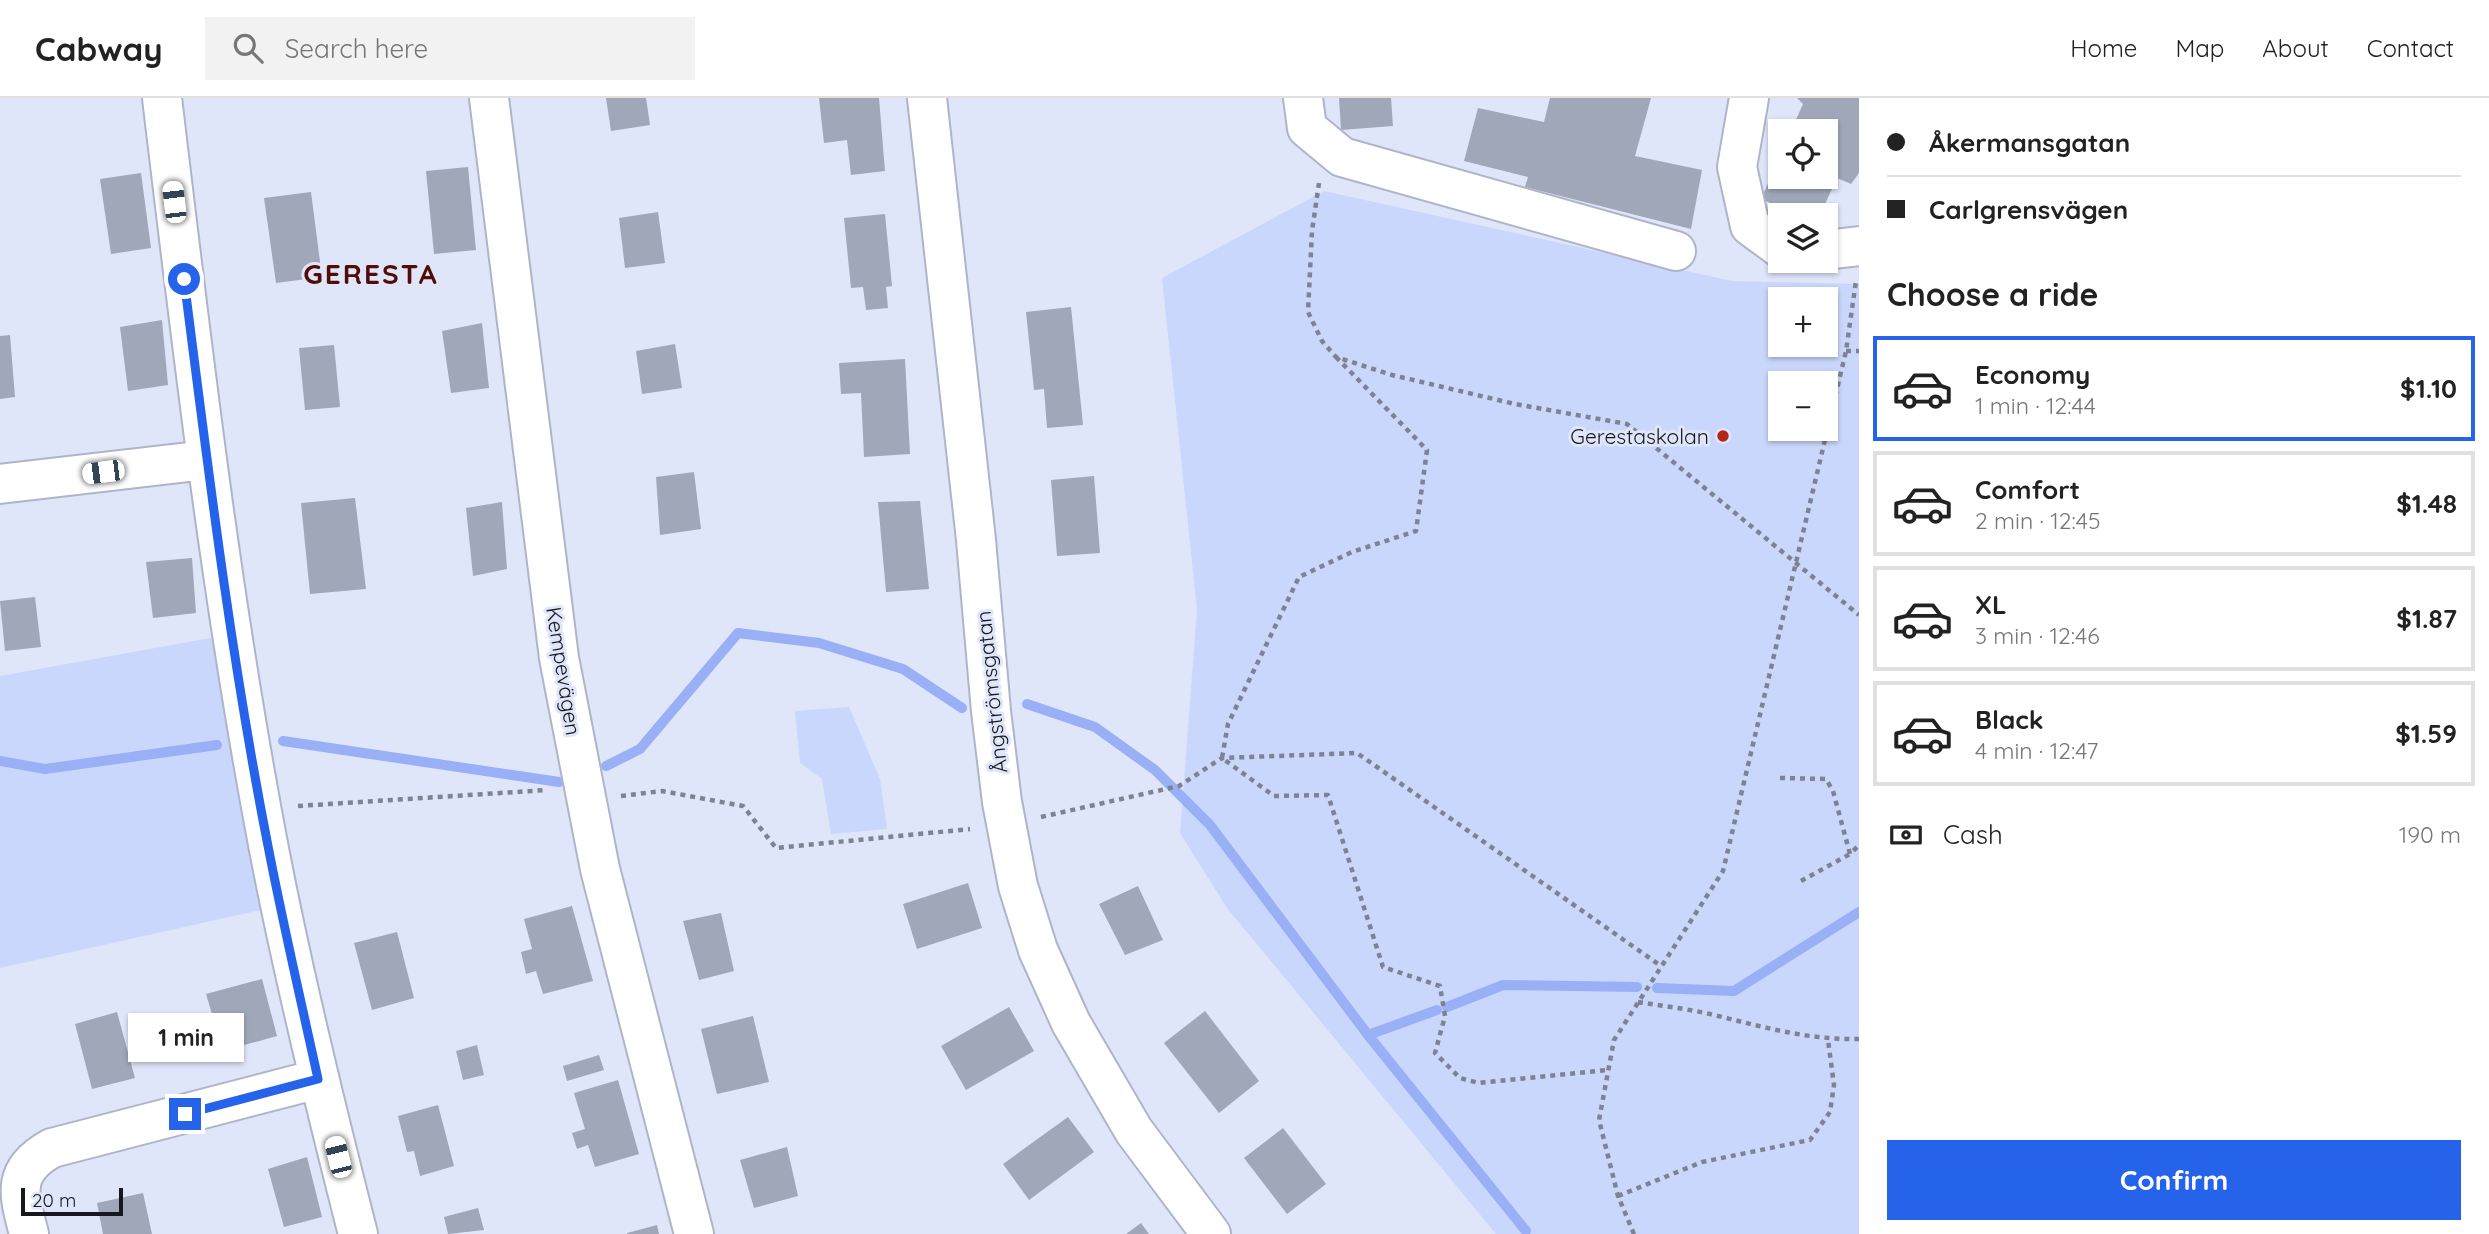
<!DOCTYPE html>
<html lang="en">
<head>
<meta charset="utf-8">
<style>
	:root { --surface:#fff; --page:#f2f2f2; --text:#222; --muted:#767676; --line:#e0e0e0; --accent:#2563eb }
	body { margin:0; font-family:Quicksand,sans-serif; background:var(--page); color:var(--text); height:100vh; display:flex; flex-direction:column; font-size:26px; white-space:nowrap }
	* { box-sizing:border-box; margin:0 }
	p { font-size:23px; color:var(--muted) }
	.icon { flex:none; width:38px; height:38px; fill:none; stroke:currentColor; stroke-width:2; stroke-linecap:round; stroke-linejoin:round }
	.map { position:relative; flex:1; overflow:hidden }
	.panel { display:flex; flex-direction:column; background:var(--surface); width:630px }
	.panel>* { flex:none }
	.guide { display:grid; align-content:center; height:154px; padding:0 28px; background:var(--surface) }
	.controls { position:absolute; left:1768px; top:21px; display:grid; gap:14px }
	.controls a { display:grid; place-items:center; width:70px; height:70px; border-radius:0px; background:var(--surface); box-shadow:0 2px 5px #0004; font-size:35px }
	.scale { position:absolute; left:21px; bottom:18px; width:102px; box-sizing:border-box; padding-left:7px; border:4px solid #16181f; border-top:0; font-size:19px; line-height:24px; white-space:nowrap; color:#16181f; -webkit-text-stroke:5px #dfe6fa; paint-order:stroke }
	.end { position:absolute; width:32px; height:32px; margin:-16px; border:9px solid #2563eb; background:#fff; box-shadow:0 0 0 4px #fff }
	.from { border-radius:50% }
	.bubble { position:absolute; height:49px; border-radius:0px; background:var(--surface); box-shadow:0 2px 5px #0004; font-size:23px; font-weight:800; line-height:49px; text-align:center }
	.car { position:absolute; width:21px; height:42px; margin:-21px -10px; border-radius:9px; box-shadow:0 0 5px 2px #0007; background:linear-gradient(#fff 24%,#345 0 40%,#fff 0 76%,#345 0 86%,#fff 0) }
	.guide b { display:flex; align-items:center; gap:24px; height:66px; font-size:26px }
	.guide b+b { border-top:2px solid var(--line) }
	.guide i { width:18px; height:18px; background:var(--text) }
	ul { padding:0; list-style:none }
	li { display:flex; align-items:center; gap:21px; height:105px; margin:0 14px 10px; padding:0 14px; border:4px solid var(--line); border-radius:0px }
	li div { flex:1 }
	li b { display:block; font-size:26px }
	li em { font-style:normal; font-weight:800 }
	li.on { border-color:var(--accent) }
	li>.icon { width:63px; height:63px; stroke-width:1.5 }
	h2 { padding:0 28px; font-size:32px; line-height:84px }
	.pay { display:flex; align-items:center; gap:18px; height:77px; padding:0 28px; font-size:26px }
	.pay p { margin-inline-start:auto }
	.cta { display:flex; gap:14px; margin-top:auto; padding:14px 28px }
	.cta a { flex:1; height:80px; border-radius:0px; background:var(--accent); color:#fff; font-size:28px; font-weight:800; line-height:80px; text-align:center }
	header { display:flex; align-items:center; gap:42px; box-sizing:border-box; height:98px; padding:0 35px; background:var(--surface); border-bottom:2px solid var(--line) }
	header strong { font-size:33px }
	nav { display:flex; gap:38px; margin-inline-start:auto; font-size:24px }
	.search { width:490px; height:63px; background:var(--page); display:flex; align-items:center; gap:18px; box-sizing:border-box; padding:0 24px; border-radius:0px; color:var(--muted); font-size:26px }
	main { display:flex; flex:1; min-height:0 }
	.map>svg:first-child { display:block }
</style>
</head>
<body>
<header>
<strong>Cabway</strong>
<div class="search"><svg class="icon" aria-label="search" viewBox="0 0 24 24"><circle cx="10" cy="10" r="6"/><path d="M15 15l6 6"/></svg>Search here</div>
<nav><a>Home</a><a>Map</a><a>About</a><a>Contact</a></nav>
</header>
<main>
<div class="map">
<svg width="1859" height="1136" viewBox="0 0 1859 1136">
	<rect width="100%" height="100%" fill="#dfe6fa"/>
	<path fill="#cad7fc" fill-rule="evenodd" d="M1324,93L1732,183L1859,186V1136H1496L1227,810L1180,735L1197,512L1162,180ZM1780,201H1825V247H1780ZM1780,285H1825V331H1780Z
		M216,539L270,810L0,870V578Z
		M849,609L880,681L887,731L831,736L822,681L800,665L795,613Z"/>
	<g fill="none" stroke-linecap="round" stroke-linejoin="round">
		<path stroke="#99aff6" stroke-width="10" d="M1027,606L1095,629L1155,672L1210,727L1368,937L1526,1133
			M283,643L559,684
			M0,663L45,671L217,647
			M606,668L640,651L738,535L819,545L903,571L962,610
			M1657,890L1734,893L1859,814
			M1447,909L1503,887L1637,889
			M1368,937L1437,912"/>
	</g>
	<path fill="#a0a7b9" d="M606,0H646L650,27L611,33Z
		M819,0H879L885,73L851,77L847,42L824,45Z
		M1339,0H1391L1393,28L1341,32Z
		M1550,0H1651L1635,58L1702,72L1691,131L1525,89L1528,79L1464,63L1478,10L1544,24Z
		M1797,0H1859V75L1851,86L1837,80L1820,117H1797L1761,101L1780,59V79H1825V33H1791L1803,6Z
		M468,69L476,152L434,156L426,73Z
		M141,75L151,150L111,156L100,81Z
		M311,94L322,179L276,185L264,100Z
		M658,114L665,165L625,170L619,120Z
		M885,116L892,188L886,189L888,210L866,212L863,189L851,190L844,120Z
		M1071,209L1083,327L1047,330L1044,291L1034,292L1026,214Z
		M162,222L168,287L128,293L120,229Z
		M482,225L489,290L451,295L442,233Z
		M10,237L15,299L0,301V238Z
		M675,246L682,290L642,296L636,253Z
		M334,247L340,309L305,312L299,250Z
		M905,261L910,356L864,359L861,295L841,296L839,265Z
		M694,374L701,431L660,437L656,379Z
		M1094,378L1100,455L1057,458L1051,382Z
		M355,400L366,491L310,496L301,405Z
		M920,403L929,491L886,494L878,404Z
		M502,404L507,471L473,478L466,410Z
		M192,460L196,515L153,520L146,464Z
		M35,499L41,549L5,553L0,503Z
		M968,785L982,830L917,851L903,806Z
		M1138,788L1163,842L1125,857L1099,806Z
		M572,808L593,883L543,896L536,873L526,876L521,854L532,851L524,821Z
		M721,815L734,873L699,882L683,823Z
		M397,834L414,900L372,912L354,845Z
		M262,881L277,938L223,953L206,896Z
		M1009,909L1034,953L966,992L941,948Z
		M1205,913L1259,983L1219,1015L1164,945Z
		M117,914L135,980L92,991L75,926Z
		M753,918L769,984L717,996L701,931Z
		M477,947L484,977L463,982L456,953Z
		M599,957L604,972L567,983L563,968Z
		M618,982L639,1056L595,1069L588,1047L577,1051L572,1035L585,1031L574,995Z
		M438,1007L454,1068L420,1078L414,1053L407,1054L398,1018Z
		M1068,1019L1094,1054L1029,1102L1003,1066Z
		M1283,1030L1326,1086L1287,1116L1244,1060Z
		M787,1049L798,1098L754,1110L740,1062Z
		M307,1059L322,1119L284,1129L268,1071Z
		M143,1095L152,1136H103L97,1105Z
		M478,1110L484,1132L448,1136L444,1119Z
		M1141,1125L1149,1136H1126Z
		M657,1127L659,1136H627V1135Z"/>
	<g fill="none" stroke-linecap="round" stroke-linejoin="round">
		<defs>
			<path id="minor" d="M162,0C192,249 221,499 268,746C293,877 325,1007 358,1136
				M489,0L559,560L600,771L694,1136
				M927,0L976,442L991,613L1002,704L1018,788L1038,852L1071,925L1134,1033L1211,1136
				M1303,0L1307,30L1342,59L1676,153
				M1749,0L1737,69L1750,128L1780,150
				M1825,152L1859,148
				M0,386L206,362
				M29,1136C19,1097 10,1073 52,1050L318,981"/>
		</defs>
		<use href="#minor" stroke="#afb5c8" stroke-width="42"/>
		<path stroke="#7e8391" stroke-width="4.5" stroke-dasharray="5 5" stroke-linecap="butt" d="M1319,85L1312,133L1308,214L1322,243L1336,259L1392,277L1515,306L1627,326L1859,517
			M1846,253H1859
			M1336,259L1427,352L1416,433L1352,454L1299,479L1228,626L1222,660L1274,698L1328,697L1383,869L1440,888L1445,918L1435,955L1460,980L1479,985L1608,972
			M1780,680L1826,681L1833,693L1850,756L1859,747
			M621,698L662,693L743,708L776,750L970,731
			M298,708L547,692
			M1041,719L1179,688L1222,660L1357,655L1661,868
			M1801,783L1850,756
			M1638,904C1663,908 1689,911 1714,917C1763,929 1808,942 1859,941
			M1618,1098L1702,1064L1810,1042L1830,1014L1834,987L1828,942
			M1634,1136L1618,1098L1599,1022L1614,942L1723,773L1846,253L1856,183"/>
		<use href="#minor" stroke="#fff" stroke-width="38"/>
	</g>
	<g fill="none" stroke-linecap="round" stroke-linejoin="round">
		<path stroke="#2563eb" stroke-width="9" d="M184,181C208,370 231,560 268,748C283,826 301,903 318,981L185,1016"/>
	</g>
	<circle fill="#b42716" stroke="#dfe6fa" stroke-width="2.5" cx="1723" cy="338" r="7"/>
	<g text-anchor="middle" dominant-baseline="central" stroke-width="6" stroke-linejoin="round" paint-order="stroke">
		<g font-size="21" fill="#16181f" stroke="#dfe6fa" text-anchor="end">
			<text x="1709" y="338">Gerestaskolan</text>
		</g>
		<g font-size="21" fill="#16181f" stroke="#dfe6fa">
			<text transform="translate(564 573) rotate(81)">Kempevägen</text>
			<text transform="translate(991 594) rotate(-96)">Ångströmsgatan</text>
		</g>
		<g font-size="28" font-weight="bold" letter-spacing="2" fill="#500c05" stroke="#dfe6fa">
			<text x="371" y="175">GERESTA</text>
		</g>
	</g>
</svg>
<div class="controls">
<a><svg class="icon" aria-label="locate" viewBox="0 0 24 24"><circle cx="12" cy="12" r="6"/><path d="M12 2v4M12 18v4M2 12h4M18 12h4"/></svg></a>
<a><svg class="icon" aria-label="layers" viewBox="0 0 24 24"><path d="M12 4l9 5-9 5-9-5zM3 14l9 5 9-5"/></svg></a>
<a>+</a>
<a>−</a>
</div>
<div class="scale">20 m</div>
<i class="end from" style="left:184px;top:181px"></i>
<i class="end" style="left:185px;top:1016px"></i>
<div class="bubble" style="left:128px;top:915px;width:116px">1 min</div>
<i class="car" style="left:174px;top:104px;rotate:353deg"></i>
<i class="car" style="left:103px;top:374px;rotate:263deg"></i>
<i class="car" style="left:338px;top:1059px;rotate:346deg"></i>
</div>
<section class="panel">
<div class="guide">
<b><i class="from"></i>Åkermansgatan</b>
<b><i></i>Carlgrensvägen</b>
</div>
<h2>Choose a ride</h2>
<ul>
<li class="on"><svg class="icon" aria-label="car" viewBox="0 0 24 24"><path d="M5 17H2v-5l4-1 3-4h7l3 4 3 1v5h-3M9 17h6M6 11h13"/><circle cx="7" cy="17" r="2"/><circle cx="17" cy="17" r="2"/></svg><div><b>Economy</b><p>1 min · 12:44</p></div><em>$1.10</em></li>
<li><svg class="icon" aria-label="car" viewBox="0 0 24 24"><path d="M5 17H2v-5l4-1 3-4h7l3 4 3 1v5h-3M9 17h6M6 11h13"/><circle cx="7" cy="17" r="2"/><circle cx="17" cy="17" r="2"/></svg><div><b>Comfort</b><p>2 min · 12:45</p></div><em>$1.48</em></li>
<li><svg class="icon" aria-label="car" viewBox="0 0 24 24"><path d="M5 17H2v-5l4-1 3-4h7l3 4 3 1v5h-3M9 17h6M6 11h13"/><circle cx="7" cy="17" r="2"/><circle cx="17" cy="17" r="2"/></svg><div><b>XL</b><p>3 min · 12:46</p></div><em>$1.87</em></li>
<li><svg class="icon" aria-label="car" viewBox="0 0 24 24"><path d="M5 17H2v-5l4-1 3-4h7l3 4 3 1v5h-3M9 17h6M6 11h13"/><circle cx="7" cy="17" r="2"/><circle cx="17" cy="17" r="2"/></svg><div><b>Black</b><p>4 min · 12:47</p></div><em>$1.59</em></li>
</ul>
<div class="pay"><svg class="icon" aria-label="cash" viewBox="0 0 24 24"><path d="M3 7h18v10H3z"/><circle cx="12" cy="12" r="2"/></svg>Cash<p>190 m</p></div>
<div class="cta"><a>Confirm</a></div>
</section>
</main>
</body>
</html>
